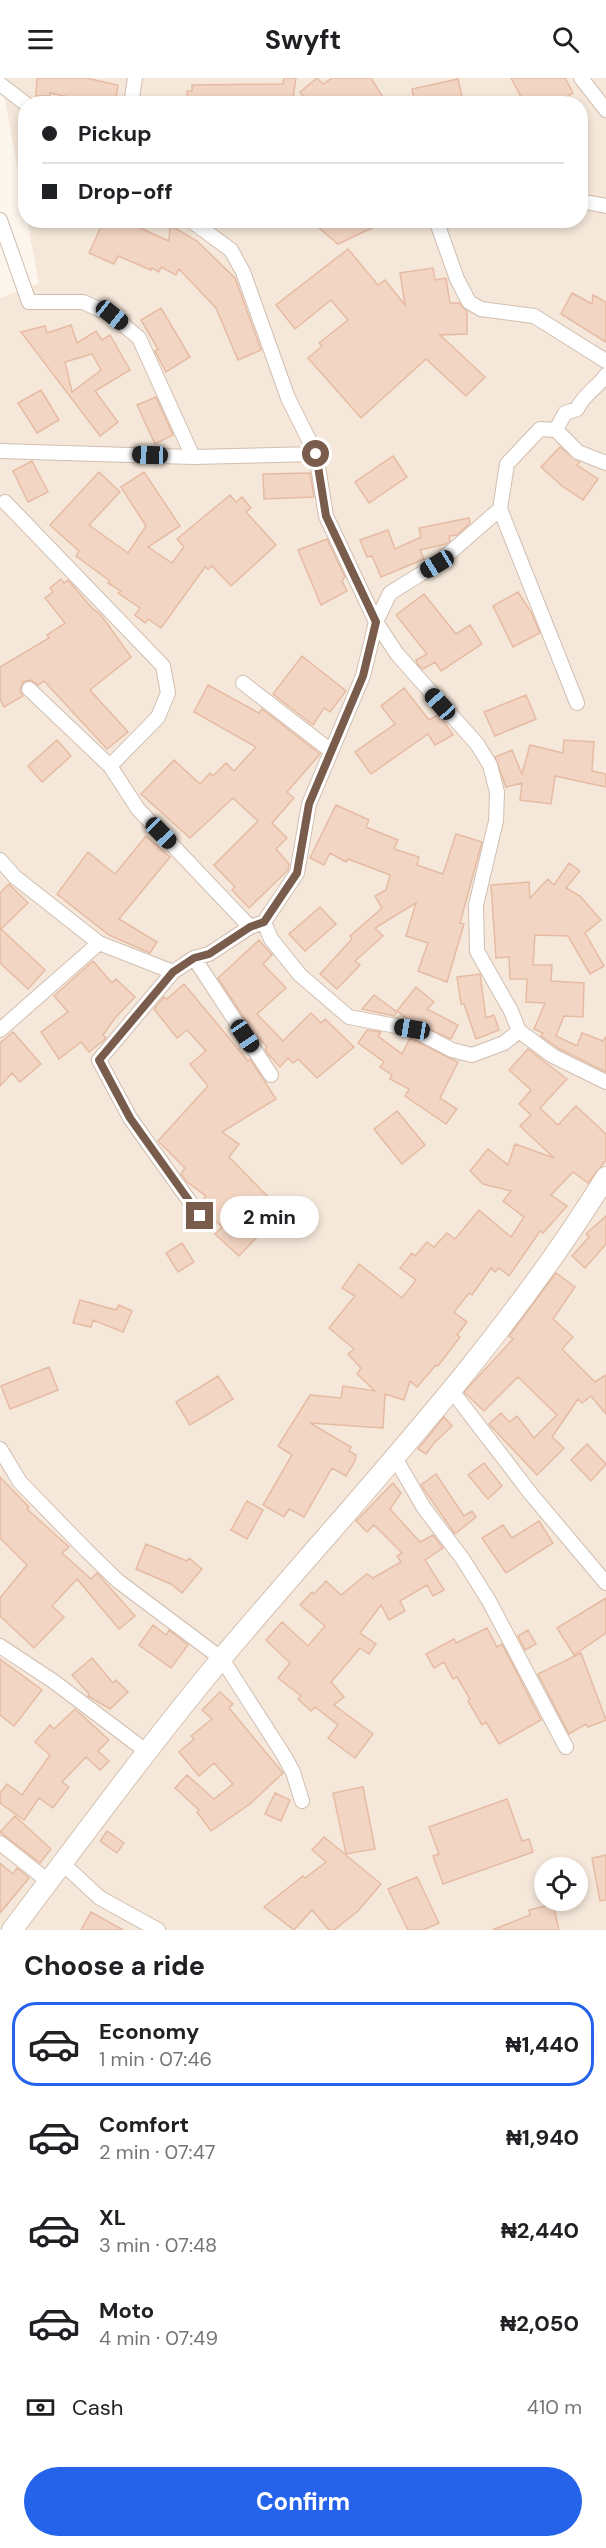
<!DOCTYPE html>
<html lang="en">
<head>
<meta charset="utf-8">
<style>
	:root { --surface:#fff; --page:#f6f6f6; --text:#202124; --muted:#757577; --line:#e0e0e0; --accent:#2563eb }
	body { margin:0; font-family:"DM Sans",sans-serif; background:var(--page); color:var(--text); height:100vh; display:flex; flex-direction:column; font-size:22px; white-space:nowrap }
	* { box-sizing:border-box; margin:0 }
	p { font-size:20px; color:var(--muted) }
	.icon { flex:none; width:33px; height:33px; fill:none; stroke:currentColor; stroke-width:2; stroke-linecap:round; stroke-linejoin:round }
	.map { position:relative; height:1852px; overflow:hidden }
	.panel { display:flex; flex-direction:column; background:var(--surface); flex:1 }
	.panel>* { flex:none }
	.hud { position:absolute; left:18px; top:18px; width:570px; height:132px; border-radius:24px; box-shadow:0 3px 9px #0003; display:grid; align-content:center; height:132px; padding:0 24px; background:var(--surface) }
	.buttons { position:absolute; left:534px; top:1779px; display:grid; gap:12px }
	.buttons a { display:grid; place-items:center; width:54px; height:54px; border-radius:50%; background:var(--surface); box-shadow:0 3px 9px #0003; font-size:30px }
	.end { position:absolute; width:27px; height:27px; margin:-14px; border:8px solid #7a5c4d; background:#fff; box-shadow:0 0 0 3px #fff }
	.from { border-radius:50% }
	.bubble { position:absolute; height:42px; border-radius:21px; background:var(--surface); box-shadow:0 3px 9px #0003; font-size:20px; font-weight:700; line-height:42px; text-align:center }
	.car { position:absolute; width:18px; height:36px; margin:-18px -9px; border-radius:8px; box-shadow:0 0 4px 2px #0007; background:linear-gradient(#222 24%,#8ab4d8 0 40%,#222 0 76%,#8ab4d8 0 86%,#222 0) }
	.hud b { display:flex; align-items:center; gap:21px; height:57px; font-size:22px }
	.hud b+b { border-top:2px solid var(--line) }
	.hud i { width:15px; height:15px; background:var(--text) }
	ul { padding:0; list-style:none }
	li { display:flex; align-items:center; gap:18px; height:84px; margin:0 12px 9px; padding:0 12px; border:3px solid transparent; border-radius:24px }
	li div { flex:1 }
	li b { display:block; font-size:22px }
	li em { font-style:normal; font-weight:700 }
	li.on { border-color:var(--accent) }
	li>.icon { width:54px; height:54px; stroke-width:1.5 }
	h2 { padding:0 24px; font-size:27px; line-height:72px }
	.pay { display:flex; align-items:center; gap:15px; height:66px; padding:0 24px; font-size:22px }
	.pay p { margin-inline-start:auto }
	.cta { display:flex; gap:12px; margin-top:auto; padding:12px 24px }
	.cta a { flex:1; height:69px; border-radius:36px; background:var(--accent); color:#fff; font-size:24px; font-weight:700; line-height:69px; text-align:center }
	header { display:flex; justify-content:space-between; align-items:center; height:78px; padding:0 24px; background:var(--surface); font-size:27px; font-weight:700 }
	.map>svg:first-child { display:block }
</style>
</head>
<body>
<header><svg class="icon" aria-label="menu" viewBox="0 0 24 24"><path d="M4 6h16M4 12h16M4 18h16"/></svg>Swyft<svg class="icon" aria-label="search" viewBox="0 0 24 24"><circle cx="10" cy="10" r="6"/><path d="M15 15l6 6"/></svg></header>
<div class="map">
<svg width="606" height="1852" viewBox="0 0 606 1852">
	<rect width="100%" height="100%" fill="#fdf6ec"/>
	<path fill="#f5e8da" fill-rule="evenodd" d="M1,0H606V1852H0V220L39,205L27,143L580,142V26H26L25,132ZM544,1790H578V1822H544Z"/>
	<path fill="#f3d5c3" stroke="#e6bba3" stroke-width="1.5" fill-rule="evenodd" d="M37,0H86L118,7L115,26H101L50,15V18H36Z
		M284,0H296L292,26H187V13H192V7L283,6Z
		M317,0L323,6L332,0H371L387,26H309L300,14Z
		M511,0H565L573,15L554,26H525Z
		M458,1L463,23L415,26L412,11Z
		M104,142H141L138,149L169,163L170,147L197,163L235,200L261,272L238,282L216,230L179,191L176,197L161,189L159,194L152,190L151,192L118,178L114,186L89,175Z
		M326,142H389L338,166L319,150Z
		M348,171L378,207L385,202L405,227L400,195L433,190L435,202L446,200L450,225H459L467,233V256L440,257L485,299L466,318L426,281L361,340L308,280L322,268L319,265L348,242L331,222L295,251L276,227Z
		M572,215L592,226L593,217L606,224V264L561,236Z
		M161,230L190,279L166,294L155,273L158,271L141,242Z
		M71,247L77,265L96,253L102,262L110,257L130,292L95,313L118,344L100,358L21,254L45,248L47,255ZM92,276L101,292L72,314L65,284Z
		M41,312L59,342L37,355L18,325Z
		M156,319L173,357L155,366L137,327Z
		M560,369L580,384L577,387L598,401L583,422L562,408L541,389Z
		M393,378L407,399L369,425L355,404Z
		M32,383L48,414L28,424L13,393Z
		M99,394L120,414L89,447L128,475L146,448L121,409L144,394L180,448L148,469L172,485L184,469L177,461L230,417L236,424L242,419L251,430L246,434L276,467L231,508L212,488L208,491L205,489L161,550L148,541L145,545L135,537L140,530L118,515L121,513L108,505L110,503L76,478L79,473L50,447Z
		M310,395L314,419L264,421L263,396Z
		M469,440L470,445L457,457L449,458L450,463L446,466L420,472L424,481L381,499L372,478L367,479L360,462L388,452L395,471L421,459L419,450Z
		M327,461L345,499L342,503L347,513L321,527L298,472Z
		M61,501L64,505L68,502L92,530L101,537L131,579L90,612L128,654L107,671L44,603L38,607L31,602L23,604L20,613L23,618L4,629L0,621V589L49,560L47,557L65,545L45,520L53,514L50,510Z
		M518,514L531,534L540,555L513,569L493,528Z
		M424,516L456,556L470,547L482,566L441,593L435,584L423,591L418,587L416,582L427,576L396,537Z
		M302,578L346,613L330,634L324,630L313,647L273,616Z
		M208,607L259,635L262,631L320,676L287,714L294,720L272,745L287,760L276,771L289,786L288,792L249,830L232,812L235,809L214,787L258,743L233,720L190,760L141,716L174,682L200,706L210,695L213,698L226,685L234,693L256,669L194,634Z
		M404,610L429,642L439,636L453,657L435,667L428,656L371,696L355,674L395,646L381,628Z
		M526,617L536,641L495,658L484,634Z
		M57,662L71,678L42,704L28,688Z
		M564,662L594,664L592,693L606,696V709L555,698L551,726L520,722L522,705L506,709L495,679L512,672L522,696L530,667L563,675Z
		M336,727L369,742L366,749L398,762L394,771L419,779L417,787L443,796L456,756L482,764L460,845L464,846L447,904L418,893L428,865L406,858L416,825L375,850L383,858L355,883L360,887L337,911L320,896L352,861L350,858L382,830L375,818L386,812L390,797L348,781L346,784L330,775L324,787L310,780Z
		M146,758L170,779L119,841L157,864L150,875L109,857L57,816L88,774L115,796Z
		M569,785L580,793L566,810L580,818L601,842L585,855L604,888L590,896L568,858L535,857L533,887H552L551,903L584,905L583,939L564,938L556,958L577,968L582,955L603,963L606,959V994L558,970L541,958L543,955L534,951L545,925L526,924L527,901H510L509,879L496,880L491,807L529,804L530,820L548,801L554,807Z
		M9,806L28,825L1,851L45,892L28,911L0,885V815Z
		M320,829L336,846L305,873L289,856Z
		M259,862L272,877L263,886L286,910L257,936L283,963L311,935L321,945L325,941L354,969L317,1000L298,981L293,985L288,980L280,989L269,977L265,971L267,969L254,955L218,900Z
		M93,883L112,905L116,901L135,919L115,940L103,957L106,960L103,963L89,974L81,964L59,981L41,954L68,934L54,918Z
		M480,896L486,940L494,937L499,952L476,961L464,926H461L457,899Z
		M184,906L248,983L250,981L276,1021L222,1054L239,1066L229,1079L282,1133L239,1178L215,1156L222,1149L209,1137L201,1124L206,1118L187,1104L181,1096L185,1090L158,1063L208,1008L190,986L206,973L187,952L177,960L154,931L164,919L167,921Z
		M416,909L434,924L427,931L458,947L451,961L407,941L397,933Z
		M374,917L397,934L394,938L362,931Z
		M367,952L381,954L378,958L402,976L410,960L458,984L440,1020L457,1031L446,1046L405,1018L409,1011L390,1001L392,997L380,989L384,984L358,965Z
		M13,954L41,986L20,1004L12,995L0,1008V965Z
		M528,971L567,1001L540,1030L558,1047L576,1028L606,1056V1082L588,1105L573,1094L551,1117L567,1128L543,1155L540,1153L509,1198L499,1190L495,1194L491,1190L472,1217L469,1215L454,1234L467,1244L457,1257L460,1259L438,1288L436,1287L417,1309L410,1303L404,1322L385,1316L383,1350L310,1345L351,1369L349,1373L356,1377L355,1383L346,1398L332,1390L304,1439L289,1431L284,1439L263,1427L292,1377L278,1368L310,1317L341,1320L343,1308L375,1313L357,1296L361,1290L348,1276L354,1271L329,1250L355,1218L342,1210L359,1186L402,1220L416,1202L400,1190L412,1175L415,1178L427,1164L434,1169L447,1155L455,1161L479,1132L511,1159L524,1139L503,1123L511,1113L483,1106L470,1093L488,1071L508,1087L515,1066L554,1080L520,1048L531,1037L519,1026L531,1012L509,992Z
		M397,1033L425,1067L402,1086L374,1051Z
		M606,1138V1166L585,1190L572,1178L589,1159L586,1156Z
		M182,1165L194,1184L178,1194L166,1175Z
		M556,1195L575,1209L553,1241L573,1259L562,1271L595,1304L606,1297V1336L591,1318L582,1325L578,1321L552,1359L564,1370L537,1397L489,1346L501,1335L509,1344L517,1338L534,1360L557,1337L518,1299L484,1333L464,1314L513,1261L509,1258Z
		M80,1222L116,1232L119,1227L132,1233L123,1254L93,1242L91,1249L73,1245Z
		M49,1289L58,1312L10,1331L1,1308Z
		M218,1298L233,1321L190,1347L176,1324Z
		M444,1339L452,1348L434,1365L426,1376L418,1371Z
		M587,1366L606,1386L591,1403L571,1382Z
		M484,1385L502,1408L488,1421L468,1397Z
		M436,1396L464,1438L472,1433L476,1439L455,1456L421,1407Z
		M0,1399L29,1429L27,1431L69,1469L62,1475L91,1501L97,1495L135,1538L119,1551L77,1501L52,1528L64,1539L34,1570L0,1538V1520L27,1487L0,1460Z
		M393,1405L401,1415L390,1431L420,1464L433,1457L443,1470L425,1482L444,1512L433,1518L427,1507L400,1523L405,1533L389,1542L381,1527L360,1555L376,1566L369,1576L360,1570L331,1604L344,1619L334,1627L373,1656L355,1680L328,1660L338,1647L315,1629L311,1633L298,1621L301,1618L278,1600L290,1585L266,1562L282,1544L308,1568L325,1548L300,1527L312,1514L314,1516L326,1503L341,1517L367,1496L373,1500L401,1484L397,1478L402,1475L374,1447L367,1454L356,1443Z
		M247,1423L263,1432L247,1461L231,1452Z
		M539,1443L553,1465L506,1495L482,1460L503,1447L512,1460Z
		M146,1466L187,1483L189,1480L202,1491L182,1515L171,1506L136,1491Z
		M606,1520V1555L574,1577L557,1550Z
		M153,1547L166,1557L169,1552L188,1567L171,1590L139,1567Z
		M487,1550L497,1569L502,1566L541,1642L499,1666L486,1644L482,1647L468,1623L470,1621L457,1599L453,1601L444,1584L434,1590L426,1576L454,1561L456,1565Z
		M528,1552L536,1566L525,1572L518,1558Z
		M581,1575L606,1642L588,1649L586,1646L569,1656L538,1596Z
		M92,1580L113,1605L116,1602L128,1614L110,1631L88,1618L89,1616L72,1597Z
		M0,1581L42,1612L14,1648L0,1637Z
		M220,1614L233,1626L229,1630L283,1695L250,1726L211,1753L197,1734L199,1732L175,1710L187,1697L214,1721L233,1706L214,1685L199,1698L179,1674L194,1661L191,1658L212,1641L202,1632Z
		M75,1631L109,1662L98,1673L109,1683L100,1692L86,1679L62,1704L69,1709L53,1730L39,1720L24,1742L0,1725V1715L7,1706L22,1717L50,1677L35,1664L50,1647L54,1651Z
		M363,1709L375,1771L346,1776L333,1715Z
		M275,1715L290,1722L281,1743L265,1736Z
		M507,1721L522,1763L529,1761L533,1774L443,1806L433,1778L439,1776L429,1749Z
		M15,1738L51,1771L40,1785L0,1754Z
		M107,1753L124,1765L117,1775L100,1763Z
		M324,1759L381,1806L358,1833L334,1852H329L312,1832L294,1852L264,1829L303,1798L305,1800L326,1784L312,1772Z
		M606,1777V1822L600,1823L592,1780Z
		M0,1785L13,1796L17,1790L29,1800L0,1835Z
		M417,1799L439,1845L423,1852H408L388,1811Z
		M553,1826L559,1852H492L530,1837L529,1832Z
		M91,1834L123,1852H81Z"/>
	<g fill="none" stroke-linecap="round" stroke-linejoin="round">
		<defs>
			<path id="street" d="M581,0L606,32
				M0,6L26,26
				M131,26L135,0
				M580,123L606,128
				M0,142L29,224H83L112,237L139,260L193,379
				M190,142L231,172L243,194L288,320L316,376L326,438L376,544L397,576L477,666L490,687L497,714L496,743L476,827L477,873L511,933L519,953L553,978L606,1004
				M436,142L457,201L469,224L481,231L534,238L606,283
				M556,352L578,374L606,385
				M0,373L193,379L316,376
				M5,424L163,588L168,615L158,639L110,688
				M500,431L577,625
				M243,605L331,673
				M29,611L110,688L138,731L250,849L264,844
				M0,782L15,799L99,865L173,894L194,880L209,876L250,849
				M194,880L271,997
				M173,894L99,982L130,1040L200,1138
				M0,952L99,865
				M519,953L504,965L472,977L452,972L412,951L349,939L300,897L271,861L264,844L297,795L309,726L363,598L376,544L390,515L437,486L500,431L507,386L540,351L556,352L565,335L577,331C584,316 597,310 606,297
				M452,1313L531,1416L606,1505
				M0,1371L20,1404L86,1472L118,1503L222,1581L283,1676L293,1694L302,1723
				M394,1378L424,1430L462,1480L489,1523L566,1669
				M0,1568L53,1603L146,1673
				M0,1765L48,1803
				M62,1785L100,1820L158,1852"/>
			<path id="secondary" d="M12,1852C81,1761 148,1669 221,1581C353,1424 498,1274 606,1099"/>
		</defs>
		<use href="#street" stroke="#d1beb0" stroke-width="16"/>
		<use href="#secondary" stroke="#d6c0b0" stroke-width="22"/>
		<use href="#street" stroke="#fff" stroke-width="14"/>
		<use href="#secondary" stroke="#fff" stroke-width="20"/>
	</g>
	<g fill="none" stroke-linecap="round" stroke-linejoin="round">
		<path stroke="#7a5c4d" stroke-width="8" d="M200,1138L130,1040L99,982L173,894L194,880L209,876L250,849L264,844L297,795L309,726L363,598L376,544L326,438L316,376"/>
	</g>
</svg>
<div class="buttons">
<a><svg class="icon" aria-label="locate" viewBox="0 0 24 24"><circle cx="12" cy="12" r="6"/><path d="M12 2v4M12 18v4M2 12h4M18 12h4"/></svg></a>
</div>
<i class="end from" style="left:316px;top:376px"></i>
<i class="end" style="left:200px;top:1138px"></i>
<div class="bubble" style="left:220px;top:1118px;width:99px">2 min</div>
<i class="car" style="left:112px;top:237px;rotate:129deg"></i>
<i class="car" style="left:150px;top:377px;rotate:272deg"></i>
<i class="car" style="left:437px;top:486px;rotate:239deg"></i>
<i class="car" style="left:440px;top:626px;rotate:318deg"></i>
<i class="car" style="left:161px;top:755px;rotate:136deg"></i>
<i class="car" style="left:412px;top:951px;rotate:279deg"></i>
<i class="car" style="left:245px;top:958px;rotate:146deg"></i>
<div class="hud">
<b><i class="from"></i>Pickup</b>
<b><i></i>Drop-off</b>
</div>
</div>
<section class="panel">
<h2>Choose a ride</h2>
<ul>
<li class="on"><svg class="icon" aria-label="car" viewBox="0 0 24 24"><path d="M5 17H2v-5l4-1 3-4h7l3 4 3 1v5h-3M9 17h6M6 11h13"/><circle cx="7" cy="17" r="2"/><circle cx="17" cy="17" r="2"/></svg><div><b>Economy</b><p>1 min · 07:46</p></div><em>₦1,440</em></li>
<li><svg class="icon" aria-label="car" viewBox="0 0 24 24"><path d="M5 17H2v-5l4-1 3-4h7l3 4 3 1v5h-3M9 17h6M6 11h13"/><circle cx="7" cy="17" r="2"/><circle cx="17" cy="17" r="2"/></svg><div><b>Comfort</b><p>2 min · 07:47</p></div><em>₦1,940</em></li>
<li><svg class="icon" aria-label="car" viewBox="0 0 24 24"><path d="M5 17H2v-5l4-1 3-4h7l3 4 3 1v5h-3M9 17h6M6 11h13"/><circle cx="7" cy="17" r="2"/><circle cx="17" cy="17" r="2"/></svg><div><b>XL</b><p>3 min · 07:48</p></div><em>₦2,440</em></li>
<li><svg class="icon" aria-label="car" viewBox="0 0 24 24"><path d="M5 17H2v-5l4-1 3-4h7l3 4 3 1v5h-3M9 17h6M6 11h13"/><circle cx="7" cy="17" r="2"/><circle cx="17" cy="17" r="2"/></svg><div><b>Moto</b><p>4 min · 07:49</p></div><em>₦2,050</em></li>
</ul>
<div class="pay"><svg class="icon" aria-label="cash" viewBox="0 0 24 24"><path d="M3 7h18v10H3z"/><circle cx="12" cy="12" r="2"/></svg>Cash<p>410 m</p></div>
<div class="cta"><a>Confirm</a></div>
</section>
</body>
</html>
